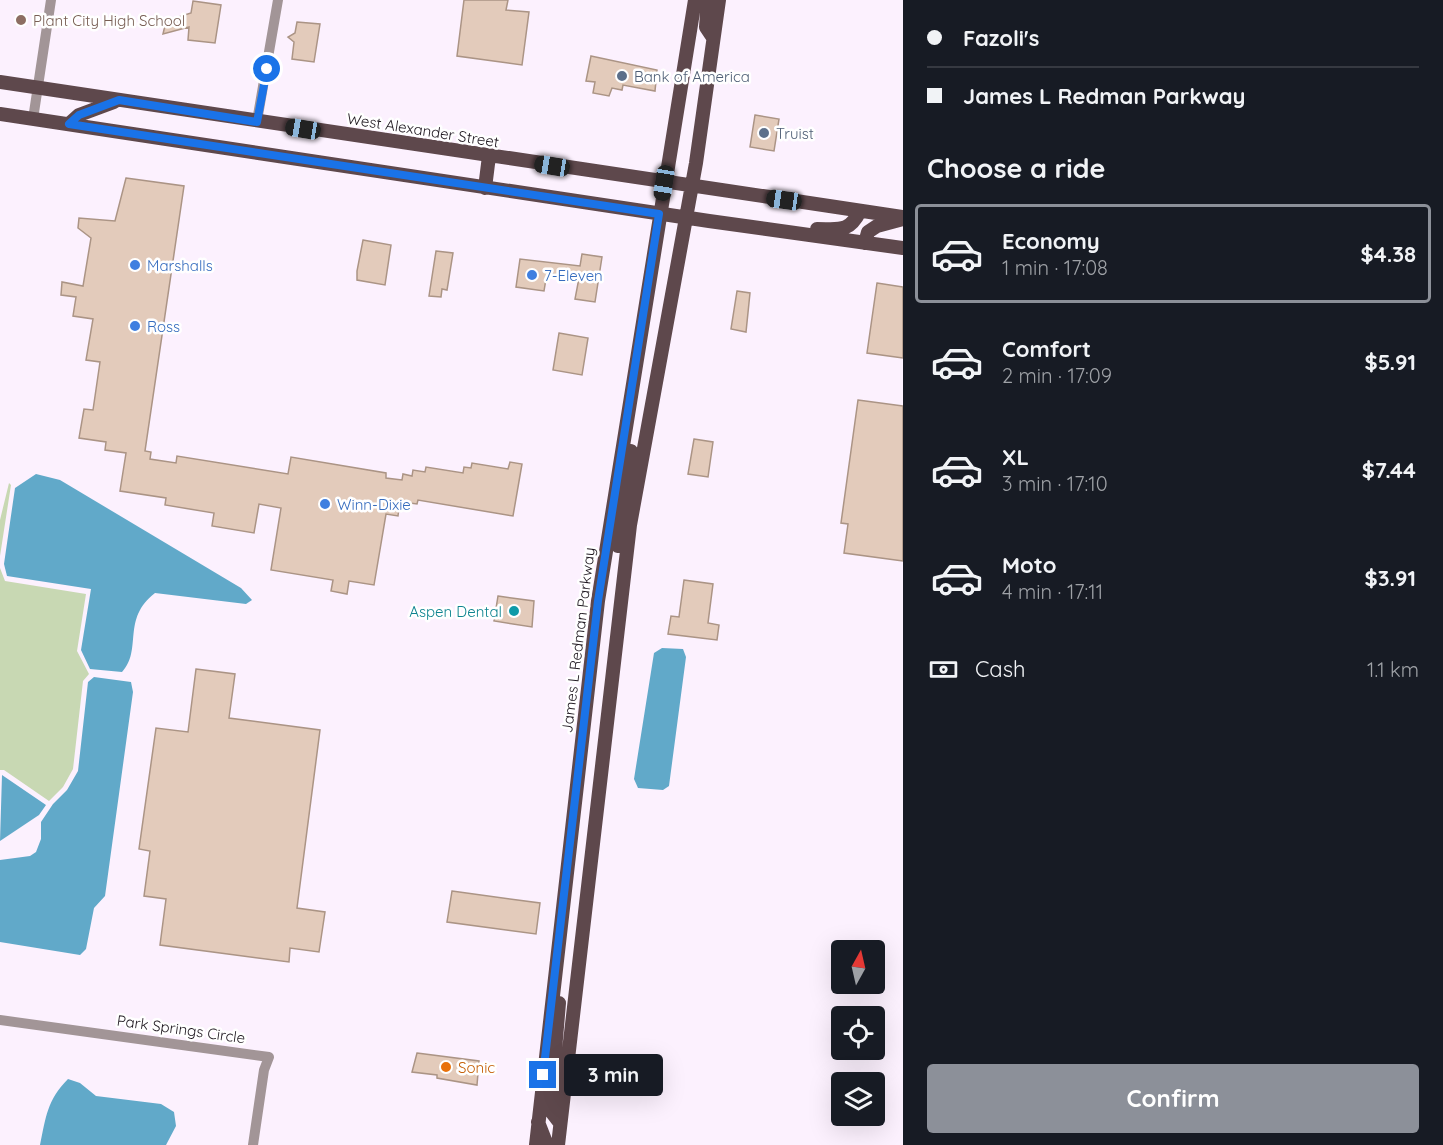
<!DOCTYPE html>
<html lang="en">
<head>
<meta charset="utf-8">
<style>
	:root { --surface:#171b24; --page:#20242c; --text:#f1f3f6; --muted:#9ea1a6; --line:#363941; --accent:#8c9099 }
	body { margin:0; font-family:Quicksand,sans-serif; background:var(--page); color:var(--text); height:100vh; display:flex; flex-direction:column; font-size:22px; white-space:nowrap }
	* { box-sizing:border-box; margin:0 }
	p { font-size:20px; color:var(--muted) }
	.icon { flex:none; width:33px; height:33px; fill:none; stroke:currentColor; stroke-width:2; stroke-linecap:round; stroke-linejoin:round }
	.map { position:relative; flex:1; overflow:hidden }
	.panel { display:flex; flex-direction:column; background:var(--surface); width:540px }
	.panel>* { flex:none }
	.guide { display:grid; align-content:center; height:132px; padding:0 24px; background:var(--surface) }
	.needle { width:39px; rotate:8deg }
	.fabs { position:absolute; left:831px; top:940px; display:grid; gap:12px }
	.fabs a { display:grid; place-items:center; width:54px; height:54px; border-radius:6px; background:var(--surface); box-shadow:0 6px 24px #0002; font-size:30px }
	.end { position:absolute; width:27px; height:27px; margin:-14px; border:8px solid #1a73e8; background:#fff; box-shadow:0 0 0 3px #fff }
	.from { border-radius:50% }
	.bubble { position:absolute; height:42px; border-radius:6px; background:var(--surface); box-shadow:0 6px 24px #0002; font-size:20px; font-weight:700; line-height:42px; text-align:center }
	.car { position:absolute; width:18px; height:36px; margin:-18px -9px; border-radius:8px; box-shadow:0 0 4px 2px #0007; background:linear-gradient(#222 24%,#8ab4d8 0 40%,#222 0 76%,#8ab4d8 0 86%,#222 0) }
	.guide b { display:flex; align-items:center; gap:21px; height:57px; font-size:22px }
	.guide b+b { border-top:2px solid var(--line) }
	.guide i { width:15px; height:15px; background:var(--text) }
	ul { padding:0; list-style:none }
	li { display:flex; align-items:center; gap:18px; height:99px; margin:0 12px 9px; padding:0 12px; border:3px solid transparent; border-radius:6px }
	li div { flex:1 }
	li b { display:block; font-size:22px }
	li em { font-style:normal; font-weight:700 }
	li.selected { border-color:var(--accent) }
	li>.icon { width:54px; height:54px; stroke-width:1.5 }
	h2 { padding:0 24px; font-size:27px; line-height:72px }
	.pay { display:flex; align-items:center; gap:15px; height:66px; padding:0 24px; font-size:22px }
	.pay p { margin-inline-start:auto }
	.primary-button { display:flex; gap:12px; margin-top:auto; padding:12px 24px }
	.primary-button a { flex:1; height:69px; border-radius:6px; background:var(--accent); color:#fff; font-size:24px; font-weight:700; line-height:69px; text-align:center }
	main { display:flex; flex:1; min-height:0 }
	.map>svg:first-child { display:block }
</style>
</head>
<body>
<main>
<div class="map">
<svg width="903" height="1145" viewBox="0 0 903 1145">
	<rect width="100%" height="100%" fill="#fcf1fe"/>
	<path fill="#c8d8b3" d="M9,483L11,485L0,556V520Z
		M0,568L5,581L86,594L77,651L89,674L83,681L73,769L63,787L49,801L4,770H0Z"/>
	<path fill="#61a9c9" d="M36,474L60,480L241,588L252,600L246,604L155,593C121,619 143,650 122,672L90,669L81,650L91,589L7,576L4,564L15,488Z
		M662,648L683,649L686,657L669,786L663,790L638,788L634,779L654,653Z
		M94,677L131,682L133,692L105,896L94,908L86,949L80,955L0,942V860L30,856L36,852L41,839V822L53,804L67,790L78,771L88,682Z
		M2,775L46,805L39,815L0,841Z
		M68,1079L80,1083L96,1096L161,1104L174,1112L176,1126L166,1145H40C46,1117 47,1100 68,1079Z"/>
	<path fill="#e3cbbb" stroke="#ab9485" stroke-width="1.5" d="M464,0H508L506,10L529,12L522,65L457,56Z
		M193,1L221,5L215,43L188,40L189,27L163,34L166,21L191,13Z
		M297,22L320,24L314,62L292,59L294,42L288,37L295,33Z
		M591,56L657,70L655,91L623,85L622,90L612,88L609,96L593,93L595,82L586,81Z
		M755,115L779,119L774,151L750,147Z
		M126,178L184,186L145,451L151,452L150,459L176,463L177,456L288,474L291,457L386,473V478L402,480L403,474L412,476L413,470L425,472L426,467L463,473L464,467L471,468L472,463L508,469L510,462L522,464L513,516L418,500L417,504L410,503L409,510L399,508L398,516L386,514L374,585L349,581L347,594L331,591L333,580L271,570L281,508L259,504L254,533L212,526L214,513L165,505L166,498L120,491L126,453L105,450L106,442L79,438L84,409L93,410L100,362L86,360L93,319L73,316L76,297L61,295L62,282L83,286L91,238L78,228L79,218L115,221Z
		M363,240L391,245L385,285L357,280V271Z
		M436,251L453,253L447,290L442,289L441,297L429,296Z
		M582,254L602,257L595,302L575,299L579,278L547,273L544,291L516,287L520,259L580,266Z
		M877,283L903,287V358L867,353Z
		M737,291L750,293L746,332L731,329Z
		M559,333L588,338L582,375L553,370Z
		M858,400L903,406V561L844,553L848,524L841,523Z
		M694,439L713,442L708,477L688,474Z
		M684,580L713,584L708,623L719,625L717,640L668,634L671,616L679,617Z
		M498,596L534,601L532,627L494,621Z
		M196,669L235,674L229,718L320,730L297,908L325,912L319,952L290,948L289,962L160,945L166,899L144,896L150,851L139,849L156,728L188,732Z
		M452,891L540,903L536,934L447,922Z
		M417,1053L479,1061L477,1085L437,1078V1075L412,1072Z"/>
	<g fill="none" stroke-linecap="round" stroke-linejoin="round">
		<path stroke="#a29597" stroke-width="10" d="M33,119L51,0
			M257,121L278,0
			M0,1020L269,1057L264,1070L253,1145"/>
		<path stroke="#5e484c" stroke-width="14" d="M708,0L706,27L712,36
			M0,82L903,217
			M0,114L709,221L903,248
			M69,124L79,115L114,102
			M485,188L489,156
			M817,229C839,229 849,233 860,211
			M865,243L868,232L877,226L903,219
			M631,451C628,465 624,481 636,492
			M617,483C629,500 620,527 618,546
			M559,1003L550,1110L560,1123
			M538,1122L547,1145
			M536,1145L598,601L695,0
			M558,1145L630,525L696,163L719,0"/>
	</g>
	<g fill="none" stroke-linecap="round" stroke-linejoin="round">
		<path stroke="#1a73e8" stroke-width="8" d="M267,69L257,122L119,100L79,115L69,124L659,214L598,601L543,1075"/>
	</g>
	<circle fill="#8d6e63" stroke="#fff" stroke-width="2" cx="21" cy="20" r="6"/>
	<g fill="#5c6f8a" stroke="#fff" stroke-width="2">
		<circle cx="622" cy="76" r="6"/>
		<circle cx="764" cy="133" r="6"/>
	</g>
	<g fill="#3f7fe0" stroke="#fff" stroke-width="2">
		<circle cx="135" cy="265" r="6"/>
		<circle cx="532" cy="275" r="6"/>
		<circle cx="135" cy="326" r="6"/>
		<circle cx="325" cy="504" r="6"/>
	</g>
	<circle fill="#0f9aa8" stroke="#fff" stroke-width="2" cx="514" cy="611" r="6"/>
	<circle fill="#e8710a" stroke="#fff" stroke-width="2" cx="446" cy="1067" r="6"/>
	<g text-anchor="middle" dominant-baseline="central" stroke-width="5" stroke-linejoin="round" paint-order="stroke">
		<g font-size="15" fill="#785e54" stroke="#fff" text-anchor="start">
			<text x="33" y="20">Plant City High School</text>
		</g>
		<g font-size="15" fill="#4e5e75" stroke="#fff" text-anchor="start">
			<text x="634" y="76">Bank of America</text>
			<text x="776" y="133">Truist</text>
		</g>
		<g font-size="15" fill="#1f1820" stroke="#fff">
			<text transform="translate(423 130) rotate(9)">West Alexander Street</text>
			<text transform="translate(578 640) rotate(-83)">James L Redman Parkway</text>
			<text transform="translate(181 1029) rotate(8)">Park Springs Circle</text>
		</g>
		<g font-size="15" fill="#366cbe" stroke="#fff" text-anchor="start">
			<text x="147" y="265">Marshalls</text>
			<text x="544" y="275">7-Eleven</text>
			<text x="147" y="326">Ross</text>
			<text x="337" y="504">Winn-Dixie</text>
		</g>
		<g font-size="15" fill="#0d838f" stroke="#fff" text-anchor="end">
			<text x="502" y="611">Aspen Dental</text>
		</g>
		<g font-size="15" fill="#c56008" stroke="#fff" text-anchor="start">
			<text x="458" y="1067">Sonic</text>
		</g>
	</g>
</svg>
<div class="fabs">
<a><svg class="needle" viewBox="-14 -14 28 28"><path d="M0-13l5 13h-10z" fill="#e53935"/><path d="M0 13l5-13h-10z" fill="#9ea1a6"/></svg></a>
<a><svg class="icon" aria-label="locate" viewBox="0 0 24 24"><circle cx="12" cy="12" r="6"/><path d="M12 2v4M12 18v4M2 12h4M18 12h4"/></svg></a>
<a><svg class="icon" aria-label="layers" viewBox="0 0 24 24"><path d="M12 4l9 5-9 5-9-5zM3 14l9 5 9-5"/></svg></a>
</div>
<i class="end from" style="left:267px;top:69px"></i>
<i class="end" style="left:543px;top:1075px"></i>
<div class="bubble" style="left:564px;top:1054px;width:99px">3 min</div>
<i class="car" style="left:303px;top:129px;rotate:279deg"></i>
<i class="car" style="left:552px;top:166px;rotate:279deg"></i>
<i class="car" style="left:664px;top:183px;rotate:189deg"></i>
<i class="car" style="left:784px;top:200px;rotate:278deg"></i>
</div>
<section class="panel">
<div class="guide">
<b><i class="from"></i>Fazoli's</b>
<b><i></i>James L Redman Parkway</b>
</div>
<h2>Choose a ride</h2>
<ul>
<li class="selected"><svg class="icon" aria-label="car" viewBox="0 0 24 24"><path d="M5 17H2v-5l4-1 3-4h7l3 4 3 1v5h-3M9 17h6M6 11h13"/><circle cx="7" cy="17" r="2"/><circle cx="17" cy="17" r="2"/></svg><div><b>Economy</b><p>1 min · 17:08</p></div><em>$4.38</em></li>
<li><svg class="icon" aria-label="car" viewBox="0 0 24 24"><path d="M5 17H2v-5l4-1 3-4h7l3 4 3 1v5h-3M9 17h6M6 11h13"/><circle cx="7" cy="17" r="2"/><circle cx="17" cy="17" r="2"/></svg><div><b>Comfort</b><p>2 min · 17:09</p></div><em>$5.91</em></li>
<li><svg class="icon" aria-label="car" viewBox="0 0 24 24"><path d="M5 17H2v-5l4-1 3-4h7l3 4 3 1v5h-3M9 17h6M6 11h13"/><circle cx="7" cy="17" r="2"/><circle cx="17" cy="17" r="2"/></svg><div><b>XL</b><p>3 min · 17:10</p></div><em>$7.44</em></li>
<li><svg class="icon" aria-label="car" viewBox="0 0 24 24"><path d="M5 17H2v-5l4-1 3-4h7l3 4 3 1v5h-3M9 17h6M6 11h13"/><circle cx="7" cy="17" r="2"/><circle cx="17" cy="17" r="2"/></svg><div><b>Moto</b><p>4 min · 17:11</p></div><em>$3.91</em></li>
</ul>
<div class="pay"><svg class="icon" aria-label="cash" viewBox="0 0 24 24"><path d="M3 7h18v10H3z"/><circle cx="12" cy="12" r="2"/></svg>Cash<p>1.1 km</p></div>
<div class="primary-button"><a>Confirm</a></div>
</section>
</main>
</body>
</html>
